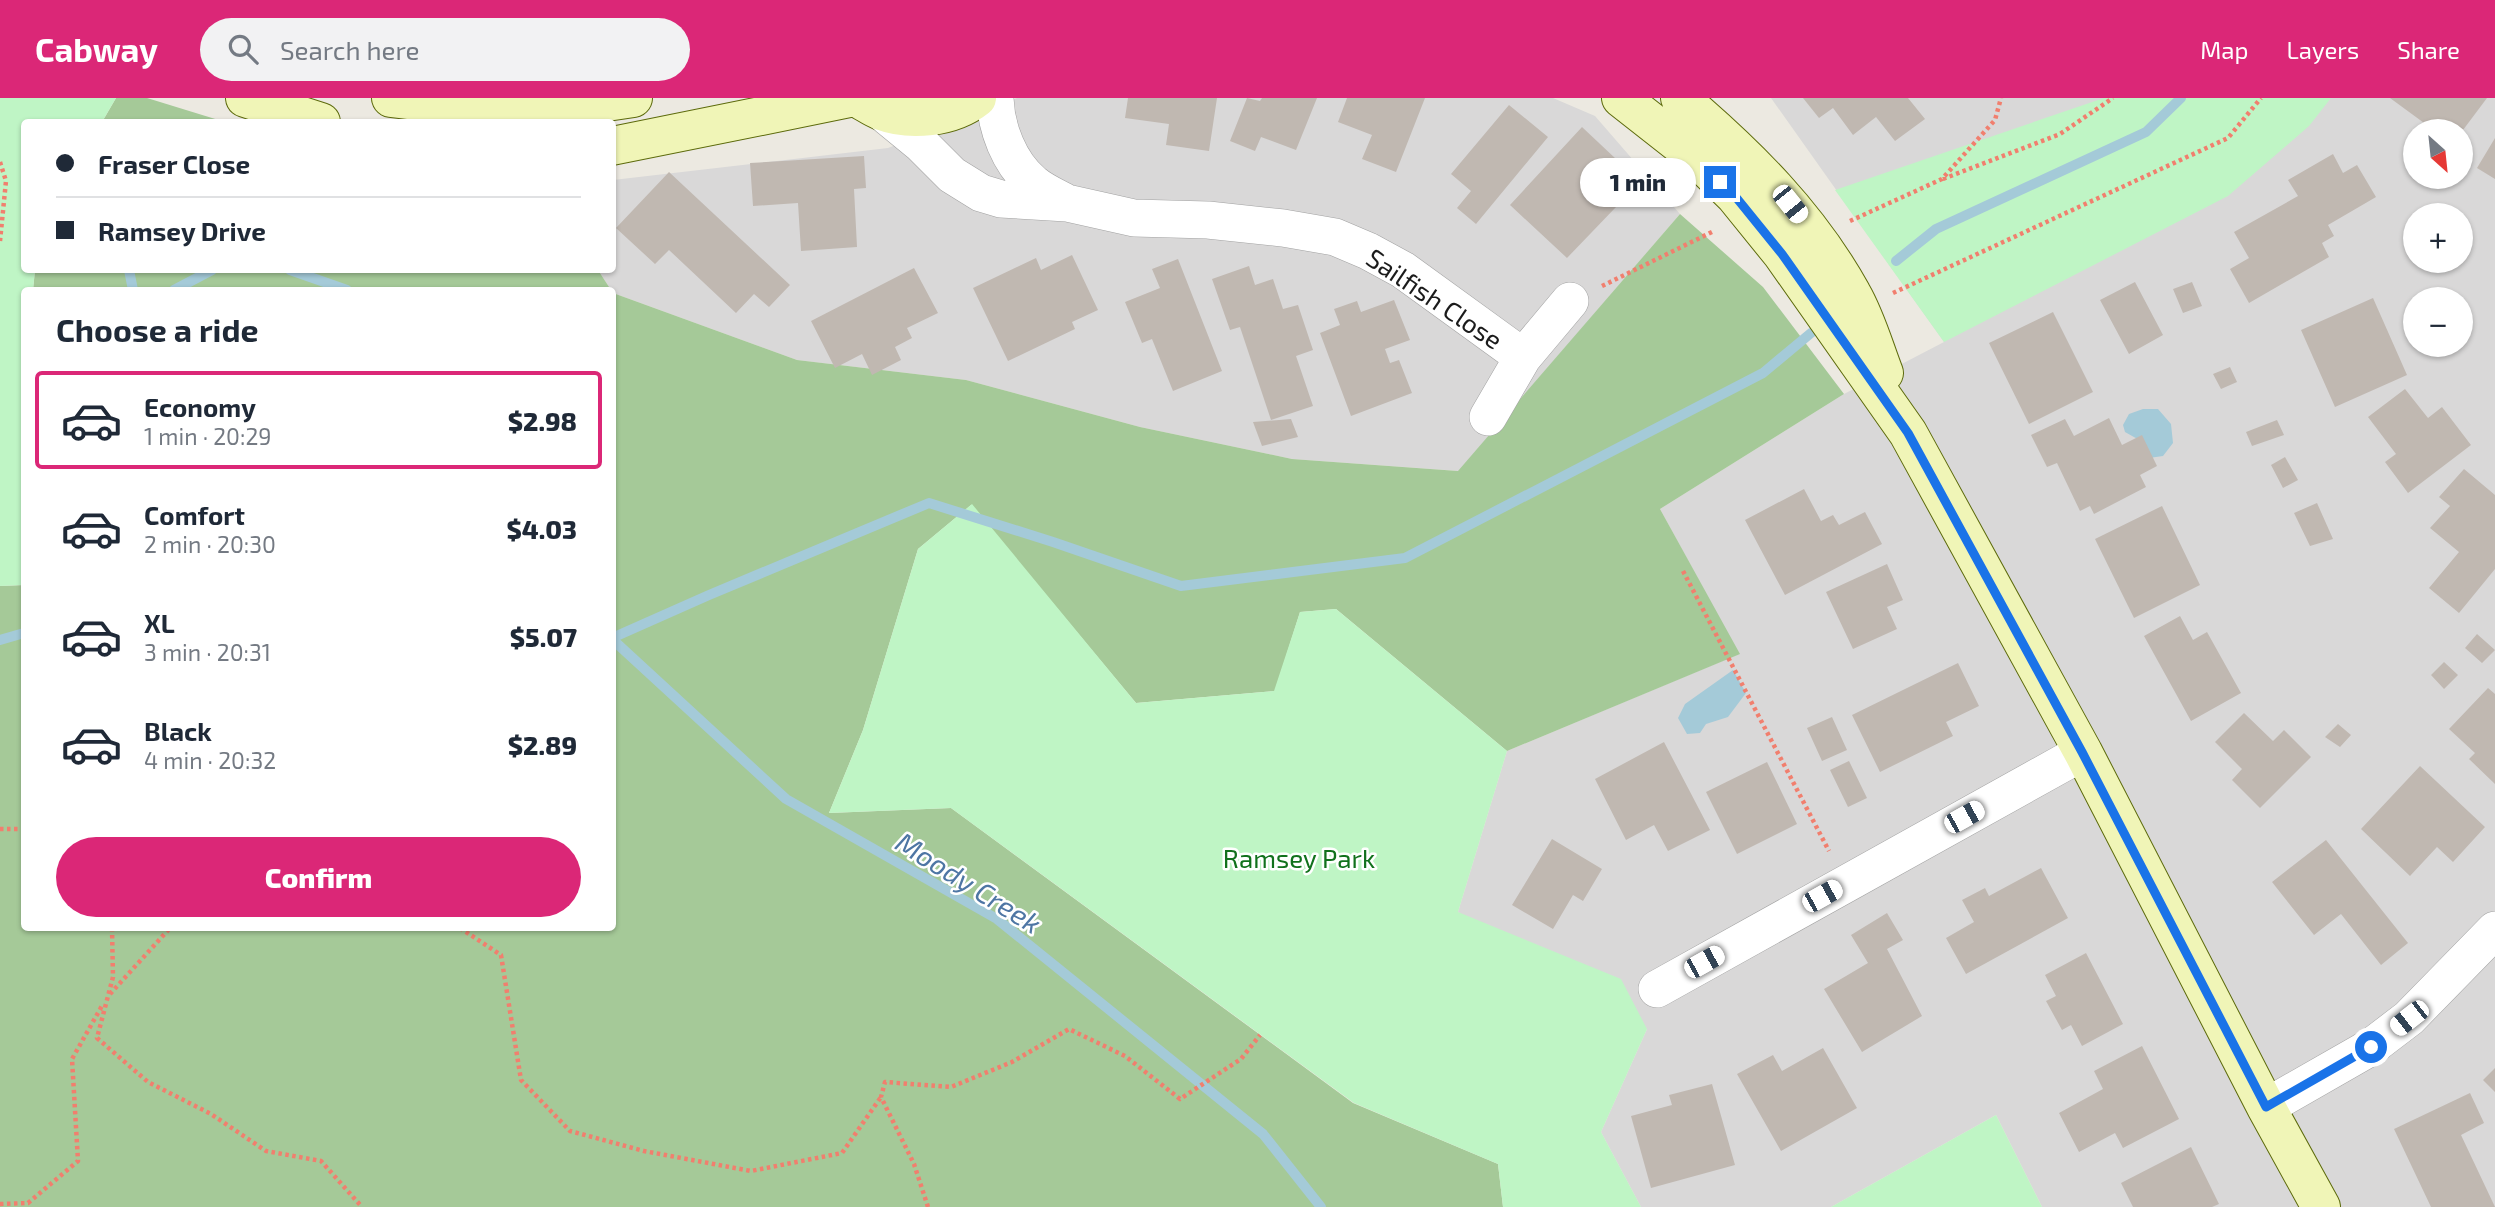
<!DOCTYPE html>
<html lang="en">
<head>
<meta charset="utf-8">
<style>
	:root { --surface:#fff; --page:#f2f2f3; --text:#1f2937; --muted:#747a83; --line:#e0e1e3; --accent:#db2777 }
	body { margin:0; font-family:"Exo 2",sans-serif; background:var(--page); color:var(--text); height:100vh; display:flex; flex-direction:column; font-size:26px; white-space:nowrap }
	* { box-sizing:border-box; margin:0 }
	p { font-size:23px; color:var(--muted) }
	.icon { flex:none; width:38px; height:38px; fill:none; stroke:currentColor; stroke-width:2; stroke-linecap:round; stroke-linejoin:round }
	.map { position:relative; flex:1; overflow:hidden }
	.panel { position:absolute; left:21px; top:189px; width:595px; height:644px; display:flex; flex-direction:column; background:var(--surface); border-radius:7px; box-shadow:0 2px 5px #0004 }
	.panel>* { flex:none }
	.banner { position:absolute; left:21px; top:21px; width:595px; height:154px; border-radius:7px; box-shadow:0 2px 5px #0004; display:grid; align-content:center; height:154px; padding:0 35px; background:var(--surface) }
	.needle { width:46px; rotate:153deg }
	.buttons { position:absolute; left:2403px; top:21px; display:grid; gap:14px }
	.buttons a { display:grid; place-items:center; width:70px; height:70px; border-radius:50%; background:var(--surface); box-shadow:0 2px 5px #0004; font-size:35px }
	.end { position:absolute; width:32px; height:32px; margin:-16px; border:9px solid #1a73e8; background:#fff; box-shadow:0 0 0 4px #fff }
	.from { border-radius:50% }
	.bubble { position:absolute; height:49px; border-radius:24px; background:var(--surface); box-shadow:0 2px 5px #0004; font-size:23px; font-weight:800; line-height:49px; text-align:center }
	.car { position:absolute; width:21px; height:42px; margin:-21px -10px; border-radius:9px; box-shadow:0 0 5px 2px #0007; background:linear-gradient(#fff 24%,#345 0 40%,#fff 0 76%,#345 0 86%,#fff 0) }
	.banner b { display:flex; align-items:center; gap:24px; height:66px; font-size:26px }
	.banner b+b { border-top:2px solid var(--line) }
	.banner i { width:18px; height:18px; background:var(--text) }
	ul { padding:0; list-style:none }
	li { display:flex; align-items:center; gap:21px; height:98px; margin:0 14px 10px; padding:0 21px; border:4px solid transparent; border-radius:7px }
	li div { flex:1 }
	li b { display:block; font-size:26px }
	li em { font-style:normal; font-weight:800 }
	li.current { border-color:var(--accent) }
	li>.icon { width:63px; height:63px; stroke-width:1.5 }
	h2 { padding:0 35px; font-size:32px; line-height:84px }
	.cta { display:flex; gap:14px; margin-top:auto; padding:14px 35px }
	.cta a { flex:1; height:80px; border-radius:42px; background:var(--accent); color:#fff; font-size:28px; font-weight:800; line-height:80px; text-align:center }
	header { display:flex; align-items:center; gap:42px; box-sizing:border-box; height:98px; padding:0 35px; background:var(--accent); color:#fff }
	header strong { font-size:33px }
	nav { display:flex; gap:38px; margin-inline-start:auto; font-size:24px }
	.search { width:490px; height:63px; background:var(--page); display:flex; align-items:center; gap:18px; box-sizing:border-box; padding:0 24px; border-radius:38px; color:var(--muted); font-size:26px }
	.map>svg:first-child { display:block }
</style>
</head>
<body>
<header>
<strong>Cabway</strong>
<div class="search"><svg class="icon" aria-label="search" viewBox="0 0 24 24"><circle cx="10" cy="10" r="6"/><path d="M15 15l6 6"/></svg>Search here</div>
<nav><a>Map</a><a>Layers</a><a>Share</a></nav>
</header>
<div class="map">
<svg width="2495" height="1109" viewBox="0 0 2495 1109">
	<rect width="100%" height="100%" fill="#ece9e1"/>
	<path fill="#d9d8d8" fill-rule="evenodd" d="M1017,0H1553L1595,18L1680,116L1459,373L1292,361L1140,329L966,282L797,262L613,195L598,172H612L613,82L888,50Z
		M1771,0H2495V1109H2042L1996,1017L1831,1109H1641L1601,1034L1647,931L1458,814L1507,653L1739,556L1660,411L1844,296L1944,244ZM2415,33H2460V79H2415ZM2415,117H2460V163H2415ZM2415,201H2460V247H2415Z"/>
	<path fill="#a5c998" d="M116,0H147L225,24H102Z
		M1680,116L1763,189L1844,296L1660,411L1740,556L1507,653L1336,511L1300,514L1275,593L1136,605L971,407L918,451L863,632L829,715L951,710L1353,1005L1498,1066L1503,1109H0V488L24,487V830H612L613,195L797,262L966,282L1140,329L1292,361L1458,373Z
		M35,172H598L611,192H33Z"/>
	<path fill="#bff5c5" d="M0,0H116L102,24H24V172H35L33,192H24V487L0,488Z
		M2104,0H2331L2309,28L2228,98L1944,244L1835,92Z
		M972,406L1136,605L1274,593L1300,514L1336,511L1507,653L1458,814L1621,881L1647,931L1601,1034L1641,1109H1503L1498,1066L1354,1005L951,710L829,715L863,632L918,451Z
		M1996,1017L2042,1109H1831Z"/>
	<path fill="#a4cad8" d="M2143,311H2158L2171,326L2173,345L2163,358L2149,360L2141,343L2125,334L2123,327L2129,316Z
		M1733,572L1746,595L1728,619L1706,626L1700,635L1687,636L1678,620L1685,606Z"/>
	<g fill="none" stroke-linecap="round" stroke-linejoin="round">
		<path stroke="#a4cad8" stroke-width="10" d="M1896,163L1936,131L2146,34L2181,0
			M129,172L133,192
			M290,172L347,192
			M174,192L212,172
			M612,540L709,497L929,405L1053,444L1181,488L1405,460L1763,275L1811,235
			M612,541L786,701L997,821L1263,1036L1321,1109
			M0,542L24,535"/>
	</g>
	<path fill="#c0b8b1" d="M1128,0H1217L1209,53L1166,47L1169,26L1125,20Z
		M1247,0L1260,3L1262,0H1317L1296,52L1261,39L1255,53L1230,43Z
		M1347,0H1425L1396,74L1362,61L1372,37L1338,24Z
		M1803,0H1908L1925,21L1895,43L1876,19L1853,37L1833,10L1819,20Z
		M2390,0H2487L2460,36V33H2435Z
		M1509,7L1548,39L1476,126L1457,110L1471,93L1451,76Z
		M1582,29L1616,61L1592,87L1616,109L1567,160L1510,107Z
		M2495,40V81L2477,70Z
		M2333,56L2343,75L2357,67L2376,99L2328,127L2334,138L2322,145L2329,159L2249,205L2230,171L2249,160L2234,134L2298,98L2288,82Z
		M864,58L866,90L854,91L857,149L801,153L798,105L753,108L750,65Z
		M669,74L790,187L769,209L754,196L736,215L669,152L655,166L616,130Z
		M1072,157L1098,212L1072,224L1075,231L1008,263L973,190L1036,160L1041,172Z
		M1178,161L1222,273L1173,293L1152,241L1142,245L1125,204L1160,190L1152,171Z
		M1249,168L1255,187L1273,181L1283,211L1298,207L1313,252L1296,258L1313,308L1271,322L1240,229L1230,232L1212,181Z
		M914,170L938,215L907,230L912,240L895,249L901,262L872,277L862,256L835,270L811,223Z
		M2135,184L2163,237L2129,256L2100,202Z
		M2192,184L2202,208L2183,215L2173,191Z
		M2373,200L2407,277L2335,309L2301,232Z
		M1394,202L1410,242L1385,251L1390,265L1399,262L1412,295L1351,318L1320,235L1340,227L1334,211L1357,203L1361,214Z
		M2053,214L2093,294L2029,326L1989,245Z
		M2230,269L2237,284L2221,291L2213,276Z
		M2405,291L2428,320L2442,309L2471,347L2408,395L2385,364L2396,356L2368,319Z
		M2109,320L2122,347L2142,337L2157,368L2140,377L2146,389L2094,416L2090,408L2080,413L2057,365L2047,369L2031,337L2065,321L2074,338Z
		M1291,321L1298,339L1262,348L1253,324Z
		M2277,322L2284,337L2252,348L2246,334Z
		M2285,359L2298,382L2283,390L2271,367Z
		M2464,371L2495,397V471L2459,515L2429,490L2459,454L2430,430L2450,408L2439,399Z
		M1804,391L1821,423L1833,417L1839,427L1865,414L1882,446L1785,497L1745,422Z
		M2317,405L2333,441L2310,448L2294,415Z
		M2162,408L2200,487L2134,520L2095,441Z
		M1887,466L1903,502L1887,509L1897,531L1853,551L1826,494Z
		M2180,518L2193,542L2207,534L2241,595L2191,623L2144,538Z
		M2477,536L2495,552L2482,565L2465,550Z
		M2444,564L2458,577L2444,591L2431,577Z
		M1958,565L1979,608L1946,624L1953,638L1880,674L1852,617Z
		M2488,590L2495,596V686L2469,661L2475,655L2449,631Z
		M2244,615L2273,643L2284,632L2311,659L2260,710L2232,682L2242,671L2215,644Z
		M1832,619L1847,652L1822,663L1807,630Z
		M2338,626L2351,637L2340,649L2325,639Z
		M1664,644L1710,732L1668,753L1654,727L1626,742L1595,681Z
		M1849,663L1867,700L1848,709L1830,672Z
		M1767,664L1797,726L1737,756L1706,694Z
		M2420,668L2485,729L2453,764L2437,749L2410,778L2361,731Z
		M1552,741L1602,771L1583,803L1573,797L1553,831L1512,807Z
		M2326,742L2408,845L2381,867L2341,816L2314,837L2272,784Z
		M2041,770L2068,820L1966,876L1946,840L1974,824L1962,802L1985,790L1989,798Z
		M1887,815L1903,842L1887,851L1922,918L1862,954L1824,891L1868,865L1851,837Z
		M2086,855L2123,926L2082,948L2071,927L2062,932L2046,903L2056,898L2045,877Z
		M2142,948L2179,1021L2123,1050L2115,1035L2079,1054L2059,1015L2103,991L2094,973Z
		M1823,950L1857,1010L1781,1053L1737,976L1773,957L1782,973Z
		M2495,970V994L2483,982Z
		M1712,986L1735,1067L1651,1090L1631,1018L1672,1007L1669,997Z
		M2470,995L2484,1025L2461,1037L2495,1109H2431L2394,1031Z
		M2191,1049L2219,1106L2212,1109H2133L2121,1085Z"/>
	<g fill="none" stroke-linecap="round" stroke-linejoin="round">
		<defs>
			<path id="street" d="M995,0C996,30 1009,65 1033,85C1042,93 1056,99 1067,105
				M882,14L921,46L952,77L981,95L1001,101L1067,105L1134,120L1208,122L1283,130L1335,139L1368,153L1403,172L1523,259L1570,203
				M1488,319L1523,259
				M1657,891L2083,654
				M2266,1009L2371,949L2409,920L2495,832"/>
			<path id="secondary" d="M245,0L321,24
				M391,0C472,11 552,14 633,0
				M857,0C865,4 873,10 881,13C910,24 952,20 977,0
				M1621,0L1691,55L1735,98L1782,156L1908,335L2083,654L2266,1009L2321,1109
				M1680,0C1747,57 1809,118 1852,196C1866,220 1874,249 1884,275
				M612,48L850,0"/>
		</defs>
		<use href="#street" stroke="#a2a2a2" stroke-width="38"/>
		<use href="#secondary" stroke="#5c6a0b" stroke-width="40"/>
		<path stroke="#f17f6e" stroke-width="4.5" stroke-dasharray="3.5 3.5" stroke-linecap="butt" d="M0,64L6,83L0,143
			M1943,81L2060,36L2113,0
			M1850,123L1942,81L1995,22L2001,0
			M1602,188L1714,133
			M1893,195L2228,40L2261,0
			M1683,473L1829,753
			M0,731H24
			M112,830L113,879L97,940L148,984L211,1016L266,1053L321,1063L362,1109
			M460,830L501,857L521,982L570,1033L644,1053L751,1073L842,1055L881,999
			M110,896L170,830
			M0,1106L28,1105L78,1063L72,961L103,906
			M928,1109L914,1066L881,999L885,984L951,989L1012,964L1069,931L1125,958L1180,1001L1241,961L1260,937"/>
		<use href="#street" stroke="#fff" stroke-width="37"/>
		<use href="#secondary" stroke="#f0f5b7" stroke-width="38"/>
	</g>
	<g fill="none" stroke-linecap="round" stroke-linejoin="round">
		<path stroke="#1a73e8" stroke-width="9" d="M1720,84L1735,98L1782,156L1908,335L2082,654L2266,1009L2371,949"/>
	</g>
	<g text-anchor="middle" dominant-baseline="central" stroke-width="5" stroke-linejoin="round" paint-order="stroke">
		<g font-size="26" fill="#1b1b1b" stroke="#fff">
			<text transform="translate(1435 200) rotate(34)">Sailfish Close</text>
		</g>
		<g font-size="26" fill="#11711c" stroke="#fff">
			<text x="1299" y="759">Ramsey Park</text>
		</g>
		<g font-size="28" font-style="italic" fill="#4e76a4" stroke="#fff">
			<text transform="translate(969 784) rotate(32)">Moody Creek</text>
		</g>
	</g>
</svg>
<div class="buttons">
<a><svg class="needle" viewBox="-14 -14 28 28"><path d="M0-13l5 13h-10z" fill="#e53935"/><path d="M0 13l5-13h-10z" fill="#747a83"/></svg></a>
<a>+</a>
<a>−</a>
</div>
<i class="end from" style="left:2371px;top:949px"></i>
<i class="end" style="left:1720px;top:84px"></i>
<div class="bubble" style="left:1580px;top:60px;width:116px">1 min</div>
<i class="car" style="left:1790px;top:106px;rotate:141deg"></i>
<i class="car" style="left:1964px;top:719px;rotate:61deg"></i>
<i class="car" style="left:1822px;top:798px;rotate:61deg"></i>
<i class="car" style="left:1704px;top:864px;rotate:61deg"></i>
<i class="car" style="left:2409px;top:920px;rotate:232deg"></i>
<div class="banner">
<b><i class="from"></i>Fraser Close</b>
<b><i></i>Ramsey Drive</b>
</div>
<section class="panel">
<h2>Choose a ride</h2>
<ul>
<li class="current"><svg class="icon" aria-label="car" viewBox="0 0 24 24"><path d="M5 17H2v-5l4-1 3-4h7l3 4 3 1v5h-3M9 17h6M6 11h13"/><circle cx="7" cy="17" r="2"/><circle cx="17" cy="17" r="2"/></svg><div><b>Economy</b><p>1 min · 20:29</p></div><em>$2.98</em></li>
<li><svg class="icon" aria-label="car" viewBox="0 0 24 24"><path d="M5 17H2v-5l4-1 3-4h7l3 4 3 1v5h-3M9 17h6M6 11h13"/><circle cx="7" cy="17" r="2"/><circle cx="17" cy="17" r="2"/></svg><div><b>Comfort</b><p>2 min · 20:30</p></div><em>$4.03</em></li>
<li><svg class="icon" aria-label="car" viewBox="0 0 24 24"><path d="M5 17H2v-5l4-1 3-4h7l3 4 3 1v5h-3M9 17h6M6 11h13"/><circle cx="7" cy="17" r="2"/><circle cx="17" cy="17" r="2"/></svg><div><b>XL</b><p>3 min · 20:31</p></div><em>$5.07</em></li>
<li><svg class="icon" aria-label="car" viewBox="0 0 24 24"><path d="M5 17H2v-5l4-1 3-4h7l3 4 3 1v5h-3M9 17h6M6 11h13"/><circle cx="7" cy="17" r="2"/><circle cx="17" cy="17" r="2"/></svg><div><b>Black</b><p>4 min · 20:32</p></div><em>$2.89</em></li>
</ul>
<div class="cta"><a>Confirm</a></div>
</section>
</div>
</body>
</html>
